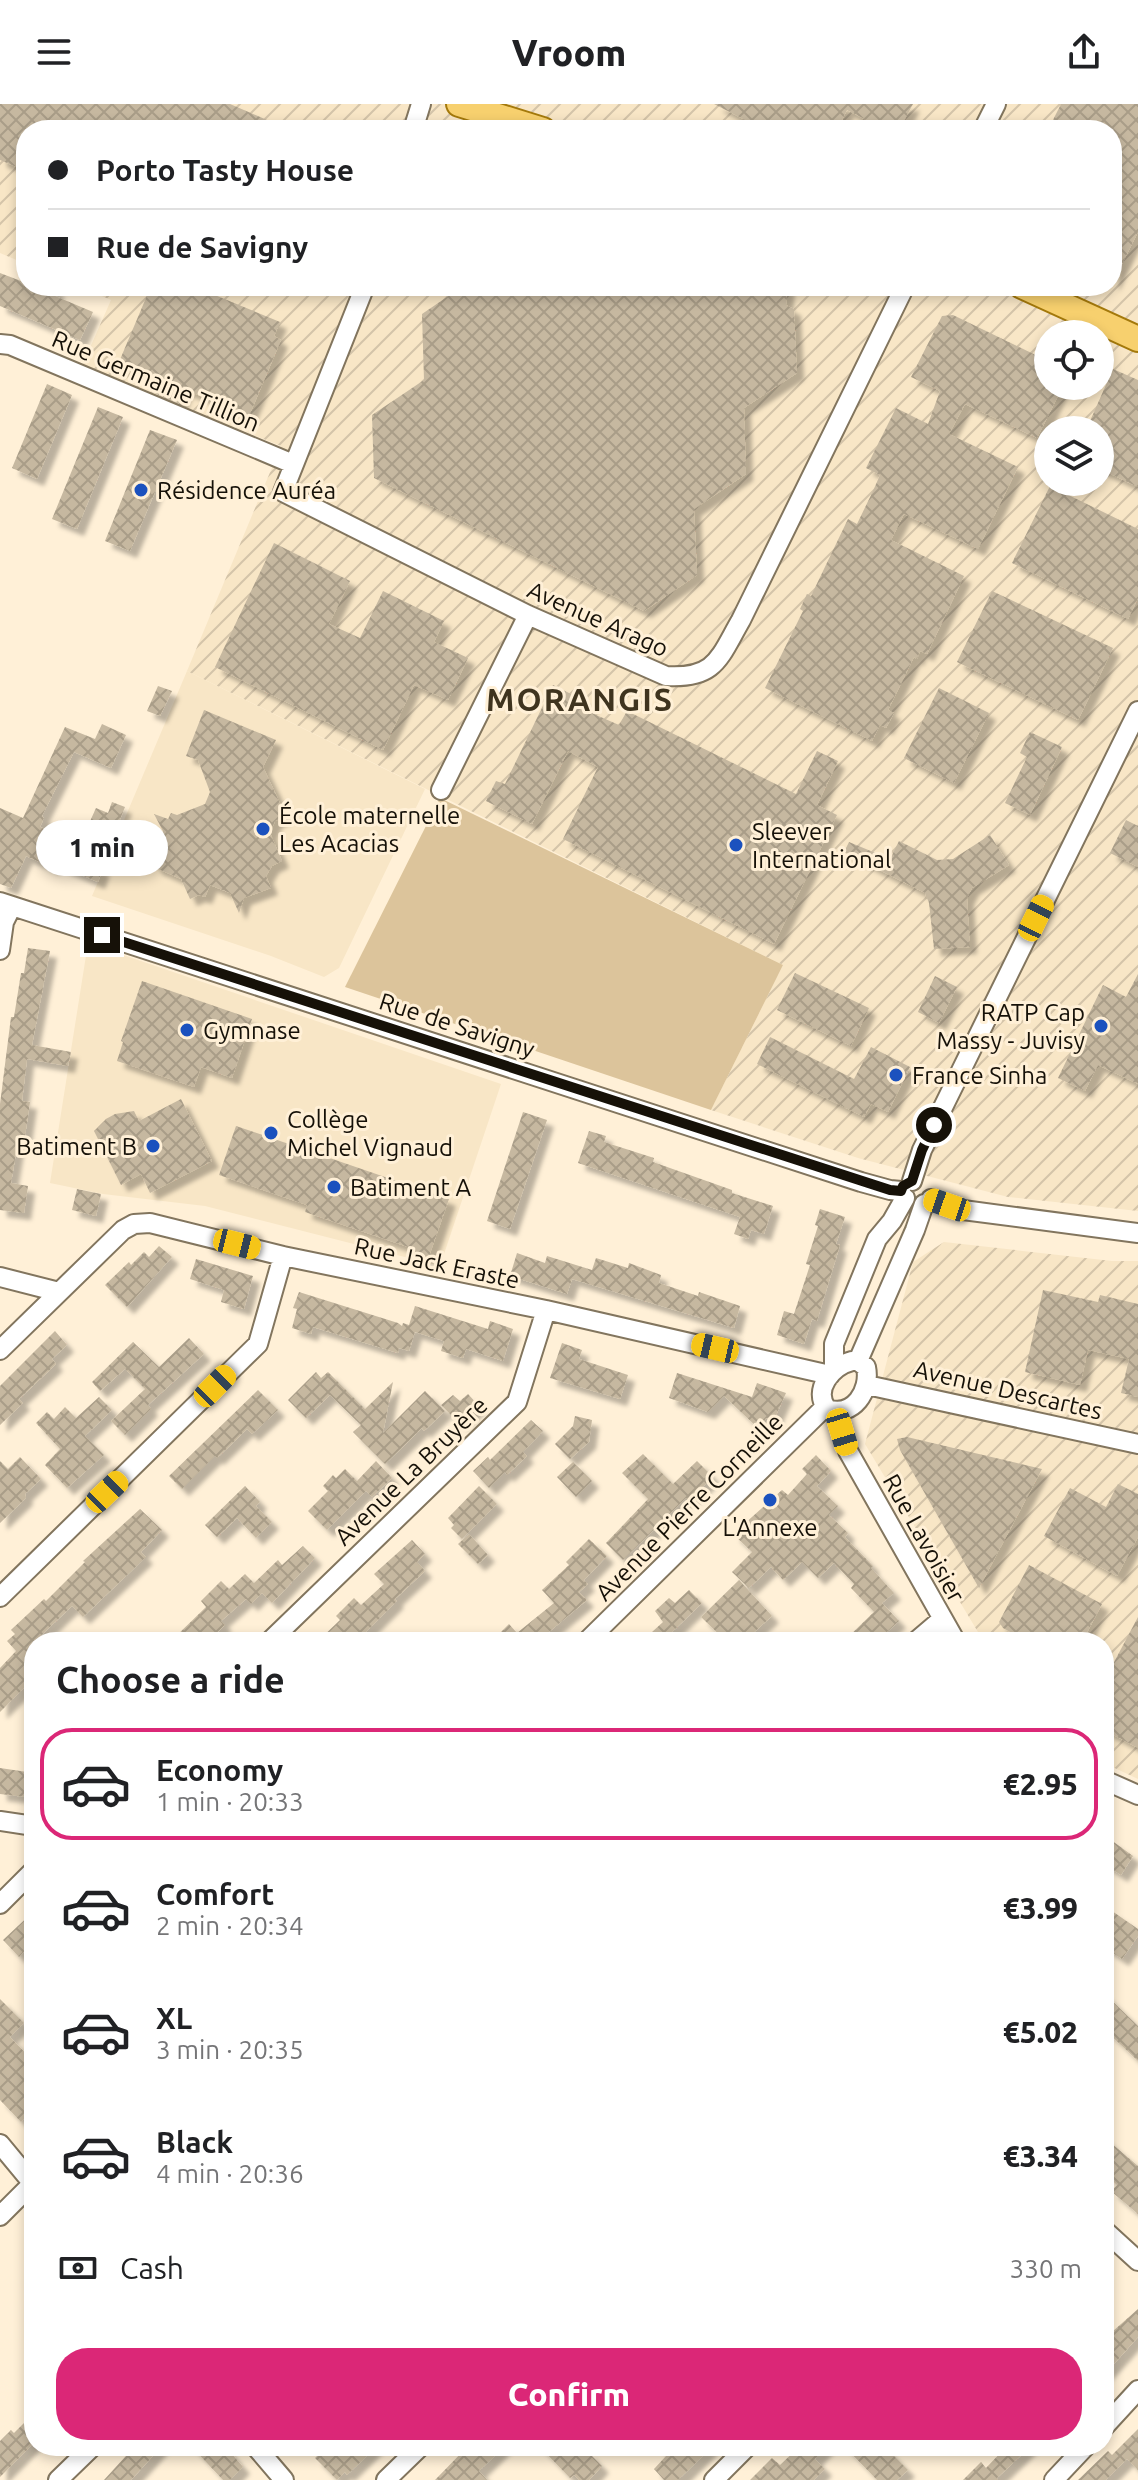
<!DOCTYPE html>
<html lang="en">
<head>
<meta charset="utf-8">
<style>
	:root { --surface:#fff; --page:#f6f6f6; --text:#202124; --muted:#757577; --line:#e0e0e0; --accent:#db2777 }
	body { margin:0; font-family:Ubuntu,sans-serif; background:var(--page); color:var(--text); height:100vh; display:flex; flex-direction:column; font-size:30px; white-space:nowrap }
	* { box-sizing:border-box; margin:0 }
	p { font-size:26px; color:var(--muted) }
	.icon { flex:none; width:44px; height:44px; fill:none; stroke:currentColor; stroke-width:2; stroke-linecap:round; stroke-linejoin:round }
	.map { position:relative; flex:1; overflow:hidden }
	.sheet { position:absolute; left:24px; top:1528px; width:1090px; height:824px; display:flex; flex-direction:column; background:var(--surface); border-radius:32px; box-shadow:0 4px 12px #0003 }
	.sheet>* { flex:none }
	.banner { position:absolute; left:16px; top:16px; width:1106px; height:176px; border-radius:32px; box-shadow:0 4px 12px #0003; display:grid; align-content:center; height:176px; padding:0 32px; background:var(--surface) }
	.controls { position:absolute; left:1034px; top:216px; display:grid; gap:16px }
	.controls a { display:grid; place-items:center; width:80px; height:80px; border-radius:50%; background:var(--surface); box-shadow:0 4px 12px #0003; font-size:40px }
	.end { position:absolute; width:36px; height:36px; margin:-18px; border:10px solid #161108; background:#fff; box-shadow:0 0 0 4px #fff }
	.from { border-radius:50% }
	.bubble { position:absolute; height:56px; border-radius:28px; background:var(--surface); box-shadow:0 4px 12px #0003; font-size:26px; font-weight:800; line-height:56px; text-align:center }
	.car { position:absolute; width:24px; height:48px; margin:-24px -12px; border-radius:10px; box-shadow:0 0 6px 2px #0007; background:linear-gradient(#f5c518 24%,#345 0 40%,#f5c518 0 76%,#345 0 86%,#f5c518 0) }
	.banner b { display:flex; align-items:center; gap:28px; height:76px; font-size:30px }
	.banner b+b { border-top:2px solid var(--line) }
	.banner i { width:20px; height:20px; background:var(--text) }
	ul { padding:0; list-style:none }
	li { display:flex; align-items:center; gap:24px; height:112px; margin:0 16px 12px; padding:0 16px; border:4px solid transparent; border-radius:32px }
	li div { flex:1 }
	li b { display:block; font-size:30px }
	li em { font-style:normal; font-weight:800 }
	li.active { border-color:var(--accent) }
	li>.icon { width:72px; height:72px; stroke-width:1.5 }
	h2 { padding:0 32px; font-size:36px; line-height:96px }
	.pay { display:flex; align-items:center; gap:20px; height:88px; padding:0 32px; font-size:30px }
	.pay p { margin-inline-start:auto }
	.primary-button { display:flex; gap:16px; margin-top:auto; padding:16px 32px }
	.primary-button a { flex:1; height:92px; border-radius:32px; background:var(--accent); color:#fff; font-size:32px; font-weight:800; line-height:92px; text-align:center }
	header { display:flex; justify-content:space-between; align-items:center; height:104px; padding:0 32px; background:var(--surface); font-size:36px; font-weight:800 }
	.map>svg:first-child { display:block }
</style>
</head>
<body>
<header><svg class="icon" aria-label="menu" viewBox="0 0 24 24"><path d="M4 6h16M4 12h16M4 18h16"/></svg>Vroom<svg class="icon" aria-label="share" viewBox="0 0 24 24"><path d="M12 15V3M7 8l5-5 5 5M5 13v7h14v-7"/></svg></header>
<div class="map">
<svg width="1138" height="2376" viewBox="0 0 1138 2376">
	<defs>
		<pattern id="industrial-furrows" width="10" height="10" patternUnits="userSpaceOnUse" patternTransform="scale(2)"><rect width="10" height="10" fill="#f8e6c6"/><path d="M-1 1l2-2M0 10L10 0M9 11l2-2" fill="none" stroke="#d4c4a9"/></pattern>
		<pattern id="building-cross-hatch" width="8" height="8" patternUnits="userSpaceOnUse" patternTransform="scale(2)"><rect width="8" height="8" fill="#c6b8a0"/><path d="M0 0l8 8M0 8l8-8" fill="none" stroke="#a99d88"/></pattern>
		<filter id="shadow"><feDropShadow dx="7" dy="7" stdDeviation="2" flood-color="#0004"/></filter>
	</defs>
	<rect width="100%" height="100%" fill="#fff0d7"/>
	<path fill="#f8e6c6" d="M187,567L425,685L339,864L324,873L271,852L92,792Z
		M88,839L501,980L440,1162L205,1102L103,1090L50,1079Z"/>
	<path fill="url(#industrial-furrows)" fill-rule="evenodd" d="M0,0H1138V1107L1008,1093L858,1054L711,1006L783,861L187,567L281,342L82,262L111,196L79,182H1112V26H26V160L0,149ZM1048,230H1100V282H1048ZM1048,326H1100V378H1048Z
		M944,1138L1112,1157H1138V1675L1104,1659V1538H984L865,1340L913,1158Z"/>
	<path fill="#dcc49b" d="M440,694L783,861L711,1006L345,883Z"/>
	<path fill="url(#building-cross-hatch)" filter="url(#shadow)" d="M0,0H230L290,26H26V67L0,56Z
		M714,0H913L899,26H886L847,6L837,26H765Z
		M1061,0H1138V128L1112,180V26H1048Z
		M0,169L26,179V182H47L58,186L55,192L93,208L80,236L0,202Z
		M151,182H193L280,218L274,232L281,236L249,312L186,286L180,300L159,291L150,287L155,273L119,258Z
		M463,182H788L786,201L794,205L797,269L744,304L746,370L694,405L697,471L644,507L374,374L372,311L424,276L422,210Z
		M953,211L1048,257V282H1063L1037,334L965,300L949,330L1018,363L978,445L904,410L891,436L964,472L927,550L920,547L917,555L914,553L888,606L894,609L886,624L880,621L872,637L765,584L803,507L800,505L807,490L811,492L848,415L857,420L873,387L880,371L866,364L896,304L928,320L940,287L911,273L942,212Z
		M1113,265L1138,276V383L1100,365V326H1086Z
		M47,280L72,291L37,375L12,364Z
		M98,303L123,313L77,425L52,415Z
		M150,326L177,336L130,447L105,437Z
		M1050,382L1138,425V494L1128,515L1012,459Z
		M274,439L350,477L329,520L360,534L383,487L444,517L434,538L468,554L448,596L414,581L383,646L215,563Z
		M992,487L1113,544L1078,616L957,558Z
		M553,581L591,600L587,607L619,621L627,607L796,690L817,647L838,657L817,701L837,711L774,840L563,735L598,663L568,647L532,720L486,697L496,677L505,680Z
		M158,582L172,587L160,612L147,607Z
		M939,584L989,609L954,679L904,654Z
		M204,606L276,636L263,663L286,712L275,717L270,729L282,757L272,762L266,772L271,784L244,794L239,809L230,789L210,781L205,793L199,791L190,795L181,775L156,764L151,755L138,750L157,742L163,727L154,710L168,715L171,709L177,711L205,700L210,688L198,656L186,652Z
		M102,620L126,631L111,664L74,648L42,712L44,714L40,723L74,737L69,750L103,765L98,778L55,760L53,764L26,752L11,784L0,780V704L23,714L65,623L95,635Z
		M1030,628L1062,643L1030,711L1005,699L1027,653L1020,649Z
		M112,698L125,703L112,735L87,724L96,704L108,709Z
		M1126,716L1138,722V763L1110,749Z
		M990,731L1009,761L972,784L967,794L970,843L934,845L929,799L925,789L844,748L849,738L890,755L899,737L937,756L953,755Z
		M28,844L50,847L32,941L71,948L68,962L27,955L22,997L30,998L25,1032L19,1031L11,1079L28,1082L24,1109L0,1106V1000L11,913H14L21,869H24Z
		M795,869L869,904L851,942L777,906Z
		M1138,870V980L1098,961L1085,987L1058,974L1103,881L1126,893Z
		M935,872L957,883L939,919L918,908Z
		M142,877L252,915L232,974L201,963L194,983L117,957L123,938L121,937Z
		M770,933L854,975L871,943L910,963L888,1008L871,1000L864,1013L757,960Z
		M181,995L212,1057L150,1089L141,1070L121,1081L94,1027L106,1015L115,1010L134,1007L139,1017Z
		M523,1008L547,1016L510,1125L487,1117Z
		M236,1022L449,1095L428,1155L412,1150L414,1145L305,1108L307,1101L219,1071Z
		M589,1027L606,1032L604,1038L654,1054L653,1058L732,1086V1089L773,1102L764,1130L751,1126L748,1135L734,1130L740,1113L578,1059Z
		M77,1085L101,1090L96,1112L72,1106Z
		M820,1105L845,1113L836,1140L840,1141L817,1217L812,1215L804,1240L777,1231L784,1207L794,1210L810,1161L806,1160L818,1122L815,1121Z
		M159,1142L172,1153L127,1203L105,1181L129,1158L131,1161L144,1148L149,1153Z
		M517,1149L545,1159L547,1152L592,1166L596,1154L628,1164L629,1159L661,1171L659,1179L698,1192L699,1188L740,1202L734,1224L572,1175L567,1190L510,1172Z
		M196,1155L253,1172L244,1205L221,1198L224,1186L190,1175Z
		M1043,1186L1098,1198L1100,1191L1138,1200V1293L1121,1289L1129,1255L1088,1246L1080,1281L1025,1268Z
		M299,1188L398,1219L402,1222L403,1219L409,1221L415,1202L488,1225L490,1217L513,1225L503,1257L466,1245L463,1254L441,1247L444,1237L415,1228L409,1247L399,1244L398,1249L313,1223L311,1230L292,1224L297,1205L293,1204Z
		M55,1227L67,1241L52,1255L56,1260L19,1295L23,1299L0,1321V1282Z
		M189,1234L204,1250L148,1301L151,1305L125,1331L111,1317L145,1285L125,1265L100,1287L92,1278L133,1238L159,1263Z
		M562,1239L582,1246L579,1255L628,1271L620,1295L550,1274Z
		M316,1268L321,1274L328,1268L365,1305L393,1278L383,1329L425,1287L445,1307L424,1327L422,1324L385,1360L353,1328L361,1321L330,1291L306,1314L288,1296Z
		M677,1269L752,1293L757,1279L786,1289L774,1316L766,1314L759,1325L724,1292L708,1308L669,1294Z
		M258,1286L278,1306L252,1330L247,1325L217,1354L215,1352L182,1385L169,1372Z
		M468,1290L479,1302L460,1320L441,1301L453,1291L460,1297Z
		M99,1293L112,1306L85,1332L104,1351L67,1384L45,1361L60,1345L36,1319L47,1308L54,1315L65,1303L76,1314Z
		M575,1312L592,1316L589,1338L570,1355L555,1340L573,1322Z
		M531,1316L543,1327L523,1348L527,1352L507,1371L505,1368L489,1384L473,1367L488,1353L490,1356Z
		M907,1333L1042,1365L979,1484L900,1346L897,1335Z
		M643,1350L673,1380L697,1357L713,1373L689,1397L686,1394L623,1456L606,1439L648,1395L622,1369Z
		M816,1351L831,1367L817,1382L838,1402L829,1411L848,1429L845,1433L873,1462L871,1464L894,1489L882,1499L899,1517L876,1538H843L879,1503L874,1508L851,1484L854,1480L834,1459L818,1474L802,1458L783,1476L771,1463L749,1484L732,1468L752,1448L733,1430L782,1386L788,1391L807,1370L802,1365Z
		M20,1353L41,1375L25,1390L26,1394L0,1419V1357L8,1365Z
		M376,1357L392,1374L372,1393L366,1387L327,1426L308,1407L328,1387L323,1382L333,1371L336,1374L345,1365L357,1377Z
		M573,1358L592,1377L576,1393L557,1373Z
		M1118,1380L1138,1390V1433L1117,1472L1044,1432L1070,1384L1106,1403Z
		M245,1382L260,1398L256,1402L272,1418L256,1434L237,1414L217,1433L205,1421Z
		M479,1382L497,1400L462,1435L451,1424L454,1421L448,1414Z
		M140,1405L162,1426L141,1448L146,1453L83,1513L72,1502L34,1538V1574L0,1608V1564L16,1547L7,1537L15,1530L11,1526L44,1495L46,1497L85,1458L83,1457Z
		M469,1430L488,1451L478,1460L458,1440Z
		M589,1435L607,1452L584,1476L588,1480L579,1488L587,1496L537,1538H491L509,1520L517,1529L554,1499L542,1486L569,1461L566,1458Z
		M412,1436L425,1450L417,1458L425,1467L395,1495L397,1497L359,1535L355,1532L349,1538H317L340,1516L336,1512L354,1494L361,1501L384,1480L374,1470Z
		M303,1442L315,1454L272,1499L262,1489L251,1500L246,1495L221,1517L225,1521L207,1538H170L206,1503L201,1497L221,1477L229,1485L245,1470L254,1479L278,1456L282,1461Z
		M1029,1461L1102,1500L1082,1538H1029L1003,1524L999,1518Z
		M739,1476L772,1512L752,1530L760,1538H727L701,1513Z
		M689,1486L702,1499L672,1528L682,1538H641L663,1518L655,1507L669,1494L675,1499Z
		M1138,1513V1644L1104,1626V1577Z
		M0,1664L34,1669V1694L0,1690Z
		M1111,1736L1133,1752L1121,1771L1104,1760V1746Z
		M34,1807V1837L19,1853L3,1836Z
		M1112,1807L1138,1825V1832L1122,1855L1104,1843V1819Z
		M1104,1889L1138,1922V1957L1104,1925Z
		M0,1895L24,1919L10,1933L34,1958V2005L21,2018L0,1996Z
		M1104,2033L1138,2062V2110L1111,2087L1117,2081L1104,2069Z
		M1138,2205V2233L1104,2271V2235Z
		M34,2309V2339L0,2373V2337L11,2326L14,2329Z
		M1138,2325V2366L1127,2355L1106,2376H1078L1108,2347L1112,2351Z
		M135,2342H162L131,2376H104Z
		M191,2342H225L243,2363L230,2376H223Z
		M327,2342H377L347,2371L345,2368L337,2376L315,2354Z
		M468,2342H505L479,2367L487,2376H435Z
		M539,2342H576L585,2351L588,2348L602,2362L589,2376H579L574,2371L570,2374Z
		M657,2342H713L678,2376H664L654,2365L666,2352Z
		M800,2342H828L815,2355L825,2365L814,2376H750L772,2354L780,2361Z
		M844,2342H884L908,2366L897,2376H877Z
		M1007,2342H1031L997,2374L998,2376H963L981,2358L986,2364Z"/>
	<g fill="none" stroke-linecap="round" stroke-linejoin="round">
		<defs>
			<path id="minor" d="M413,26L421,0
				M983,26L996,0
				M365,182L283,388L528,511L666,572C716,575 719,554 741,516L905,182
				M0,240L10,241L293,360
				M441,686L528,511
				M0,798L861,1078L890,1086L901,1087
				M0,846L4,818L12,802
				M912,1077L922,1046L1138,607
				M931,1095L963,1106L1138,1129
				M0,1173L59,1188
				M0,1246L123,1126L134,1120L150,1119L283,1152L546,1206L830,1271
				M852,1257H858L866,1263C871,1287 853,1314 827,1305C812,1286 832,1262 852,1257Z
				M858,1257L915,1126L924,1100
				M834,1265V1240L877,1135L892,1117L905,1094
				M867,1281L1138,1340
				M836,1308L848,1347L956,1538
				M0,1493L258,1240L283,1152
				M269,1538L517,1298L546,1206
				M586,1538L825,1303
				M915,1538L942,1515
				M1104,1676L1138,1691
				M0,1717L34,1722
				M0,1800L34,1766
				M0,2040L34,2081
				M0,2112L34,2078
				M1104,2126L1138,2157
				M1104,2323L1138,2286
				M255,2342L284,2376
				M58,2376L93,2342
				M386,2376L421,2342
				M714,2376L748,2342
				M1054,2376L1086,2342"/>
			<path id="major" d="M459,0L543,26
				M1022,182L1138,235"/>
		</defs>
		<use href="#minor" stroke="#82755e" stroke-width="22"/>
		<use href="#major" stroke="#a4790b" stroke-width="28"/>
		<use href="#minor" stroke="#fff" stroke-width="18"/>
		<use href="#major" stroke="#f7d06e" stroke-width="24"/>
	</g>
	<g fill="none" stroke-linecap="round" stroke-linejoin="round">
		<path stroke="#161108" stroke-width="10" d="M102,831L890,1086L901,1087L903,1082L912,1077L922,1046L934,1021"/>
	</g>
	<g fill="#1b51be" stroke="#fff0d7" stroke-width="3">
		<circle cx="141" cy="386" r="8"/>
		<circle cx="263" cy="725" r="8"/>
		<circle cx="736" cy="741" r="8"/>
		<circle cx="1101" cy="922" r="8"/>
		<circle cx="187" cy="926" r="8"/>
		<circle cx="896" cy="971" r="8"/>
		<circle cx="271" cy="1029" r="8"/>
		<circle cx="153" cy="1042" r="8"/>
		<circle cx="334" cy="1083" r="8"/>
		<circle cx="770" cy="1396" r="8"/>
	</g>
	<g text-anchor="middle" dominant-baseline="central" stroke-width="6" stroke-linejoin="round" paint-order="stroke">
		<g font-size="24" fill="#161108" stroke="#fff0d7">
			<text transform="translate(156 277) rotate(23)">Rue Germaine Tillion</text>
			<text transform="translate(598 515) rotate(24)">Avenue Arago</text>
			<text transform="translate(457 921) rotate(18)">Rue de Savigny</text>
			<text transform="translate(437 1159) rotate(12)">Rue Jack Eraste</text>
			<text transform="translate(1008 1286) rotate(13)">Avenue Descartes</text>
			<text transform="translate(411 1367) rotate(-44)">Avenue La Bruyère</text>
			<text transform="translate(689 1403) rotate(-45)">Avenue Pierre Corneille</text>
			<text transform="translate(924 1434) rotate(61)">Rue Lavoisier</text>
		</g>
		<g font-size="24" fill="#161108" stroke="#fff0d7" text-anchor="start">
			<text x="157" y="386">Résidence Auréa</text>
			<text x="279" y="711">École maternelle<tspan x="279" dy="28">Les Acacias</tspan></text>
			<text x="752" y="727">Sleever<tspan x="752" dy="28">International</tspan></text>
			<text x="1085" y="908" text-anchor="end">RATP Cap<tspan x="1085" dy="28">Massy - Juvisy</tspan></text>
			<text x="203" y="926">Gymnase</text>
			<text x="912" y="971">France Sinha</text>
			<text x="287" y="1015">Collège<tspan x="287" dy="28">Michel Vignaud</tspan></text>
			<text x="137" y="1042" text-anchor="end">Batiment B</text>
			<text x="350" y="1083">Batiment A</text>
			<text x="770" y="1423" text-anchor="middle">L'Annexe</text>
		</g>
		<g font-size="32" font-weight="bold" letter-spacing="2" fill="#3f341f" stroke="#fff0d7">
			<text x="580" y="595">MORANGIS</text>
		</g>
	</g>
</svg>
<div class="controls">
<a><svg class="icon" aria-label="locate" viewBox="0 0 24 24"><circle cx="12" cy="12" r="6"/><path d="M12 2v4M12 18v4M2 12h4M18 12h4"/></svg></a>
<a><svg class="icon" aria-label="layers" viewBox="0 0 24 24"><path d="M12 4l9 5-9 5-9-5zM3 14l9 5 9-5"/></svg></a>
</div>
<i class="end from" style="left:934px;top:1021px"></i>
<i class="end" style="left:102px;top:831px"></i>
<div class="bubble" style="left:36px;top:716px;width:132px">1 min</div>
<i class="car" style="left:1036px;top:814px;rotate:26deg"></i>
<i class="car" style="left:947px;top:1101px;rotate:289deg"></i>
<i class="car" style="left:237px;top:1140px;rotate:104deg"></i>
<i class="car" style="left:715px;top:1244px;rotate:283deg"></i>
<i class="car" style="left:215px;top:1282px;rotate:45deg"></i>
<i class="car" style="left:842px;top:1328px;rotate:163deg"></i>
<i class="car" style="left:107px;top:1388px;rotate:46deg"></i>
<div class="banner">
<b><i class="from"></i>Porto Tasty House</b>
<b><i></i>Rue de Savigny</b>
</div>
<section class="sheet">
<h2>Choose a ride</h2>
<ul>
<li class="active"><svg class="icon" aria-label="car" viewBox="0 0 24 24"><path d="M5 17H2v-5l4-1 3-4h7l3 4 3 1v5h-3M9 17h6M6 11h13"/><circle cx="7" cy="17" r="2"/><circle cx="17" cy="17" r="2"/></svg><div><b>Economy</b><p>1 min · 20:33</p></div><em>€2.95</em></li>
<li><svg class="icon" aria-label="car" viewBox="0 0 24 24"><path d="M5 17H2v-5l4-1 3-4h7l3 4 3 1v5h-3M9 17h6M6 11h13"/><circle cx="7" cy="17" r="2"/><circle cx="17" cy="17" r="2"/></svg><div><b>Comfort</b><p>2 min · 20:34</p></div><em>€3.99</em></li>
<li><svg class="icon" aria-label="car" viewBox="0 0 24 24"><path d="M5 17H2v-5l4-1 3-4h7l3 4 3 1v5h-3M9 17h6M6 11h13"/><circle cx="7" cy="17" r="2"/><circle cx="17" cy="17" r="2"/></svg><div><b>XL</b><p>3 min · 20:35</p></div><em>€5.02</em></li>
<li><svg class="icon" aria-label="car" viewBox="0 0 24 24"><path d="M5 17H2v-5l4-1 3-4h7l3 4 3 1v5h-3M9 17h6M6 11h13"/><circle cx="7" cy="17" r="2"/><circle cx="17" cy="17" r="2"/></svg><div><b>Black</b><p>4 min · 20:36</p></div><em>€3.34</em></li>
</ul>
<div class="pay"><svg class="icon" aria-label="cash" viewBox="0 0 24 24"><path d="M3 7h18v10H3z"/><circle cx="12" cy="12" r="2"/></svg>Cash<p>330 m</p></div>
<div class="primary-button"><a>Confirm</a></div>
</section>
</div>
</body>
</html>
